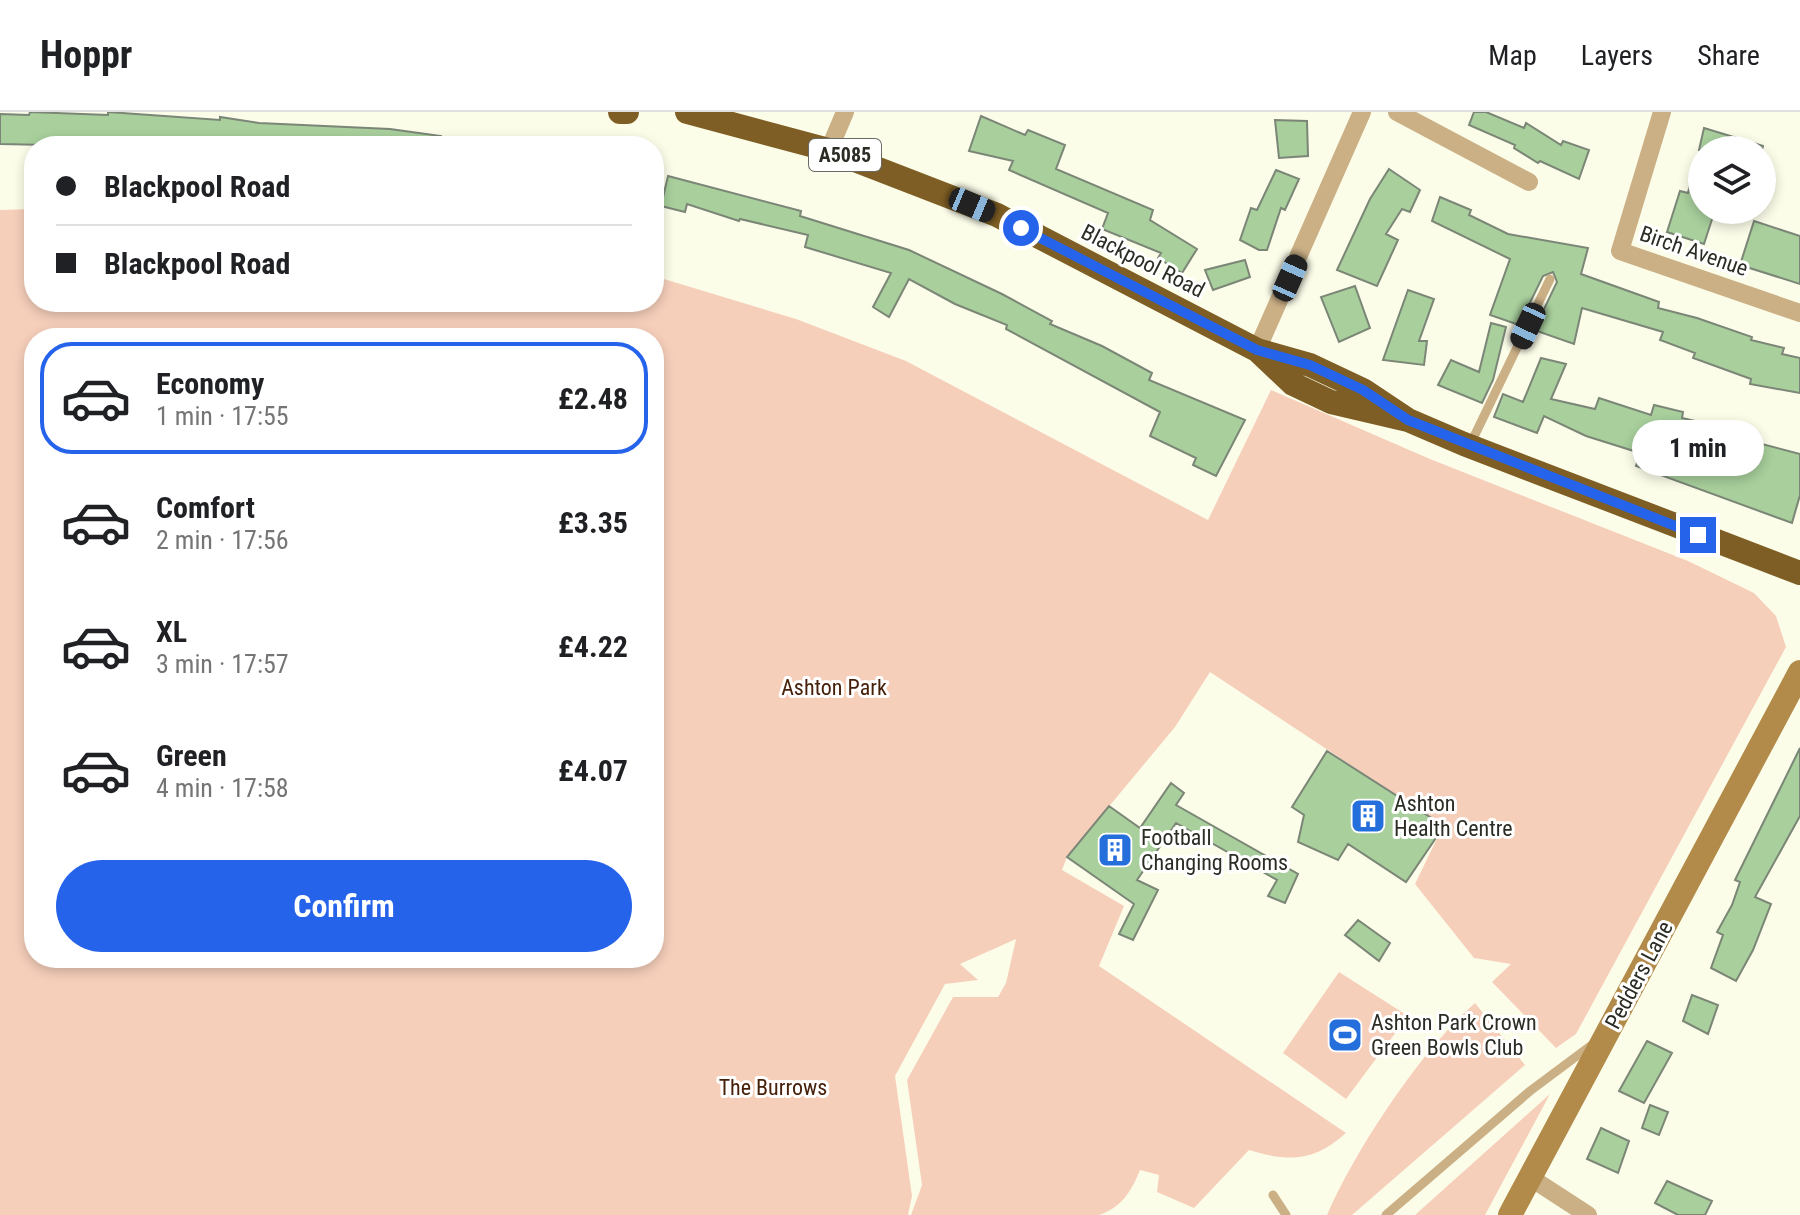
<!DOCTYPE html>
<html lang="en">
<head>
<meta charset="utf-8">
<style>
	:root { --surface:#fff; --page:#f6f6f6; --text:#202124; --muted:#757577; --line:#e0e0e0; --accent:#2563eb }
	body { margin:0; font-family:"Roboto Condensed",sans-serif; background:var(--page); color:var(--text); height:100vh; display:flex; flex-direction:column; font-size:30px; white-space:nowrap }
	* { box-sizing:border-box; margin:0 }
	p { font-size:26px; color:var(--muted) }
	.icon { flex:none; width:44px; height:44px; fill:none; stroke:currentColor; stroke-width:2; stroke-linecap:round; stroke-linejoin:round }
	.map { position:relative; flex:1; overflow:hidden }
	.panel { position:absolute; left:24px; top:216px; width:640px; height:640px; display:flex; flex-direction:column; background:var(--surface); border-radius:32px; box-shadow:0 4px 12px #0003 }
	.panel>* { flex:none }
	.top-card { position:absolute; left:24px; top:24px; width:640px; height:176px; border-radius:32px; box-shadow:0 4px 12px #0003; display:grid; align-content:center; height:176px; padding:0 32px; background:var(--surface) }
	.fabs { position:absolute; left:1688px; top:24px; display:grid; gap:16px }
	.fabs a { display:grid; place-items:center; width:88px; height:88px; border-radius:50%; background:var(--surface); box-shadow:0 4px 12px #0003; font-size:40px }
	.end { position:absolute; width:36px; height:36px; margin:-18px; border:10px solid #2563eb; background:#fff; box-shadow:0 0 0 4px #fff }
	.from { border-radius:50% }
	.bubble { position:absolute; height:56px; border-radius:28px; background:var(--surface); box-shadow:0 4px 12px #0003; font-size:26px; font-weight:700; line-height:56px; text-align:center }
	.car { position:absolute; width:24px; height:48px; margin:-24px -12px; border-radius:10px; box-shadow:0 0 6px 2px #0007; background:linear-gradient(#222 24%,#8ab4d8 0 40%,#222 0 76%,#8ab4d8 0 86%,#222 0) }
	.top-card b { display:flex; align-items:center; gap:28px; height:76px; font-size:30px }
	.top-card b+b { border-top:2px solid var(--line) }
	.top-card i { width:20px; height:20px; background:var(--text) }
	ul { padding:14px 0 0; list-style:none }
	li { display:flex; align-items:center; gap:24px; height:112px; margin:0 16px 12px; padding:0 16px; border:4px solid transparent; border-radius:32px }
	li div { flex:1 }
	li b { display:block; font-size:30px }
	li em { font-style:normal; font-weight:700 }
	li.on { border-color:var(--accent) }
	li>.icon { width:72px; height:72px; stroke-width:1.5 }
	.cta { display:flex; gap:16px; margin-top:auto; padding:16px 32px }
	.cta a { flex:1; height:92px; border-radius:48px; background:var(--accent); color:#fff; font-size:32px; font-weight:700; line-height:92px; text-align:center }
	header { display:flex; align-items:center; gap:48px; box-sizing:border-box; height:112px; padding:0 40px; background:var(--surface); border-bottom:2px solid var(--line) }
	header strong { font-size:38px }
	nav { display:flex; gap:44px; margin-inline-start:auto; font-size:28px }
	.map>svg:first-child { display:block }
</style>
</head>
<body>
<header>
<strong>Hoppr</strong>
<nav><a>Map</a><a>Layers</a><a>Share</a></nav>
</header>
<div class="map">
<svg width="1800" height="1103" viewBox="0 0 1800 1103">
	<rect width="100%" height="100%" fill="#fcfde9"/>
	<path fill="#f6cfbb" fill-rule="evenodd" d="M34,97V190H654V164L796,207L906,249L1208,408L1271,278L1430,347L1688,449L1754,481L1776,504L1786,535L1576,922L1556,936L1492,870L1511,852L1474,846L1415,772L1443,714L1210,560L1175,615L1067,745L1062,758L1124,794L1099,854L1346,1021C1314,1050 1288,1050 1249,1038L1194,1096L1157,1080L1159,1063L1140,1058C1131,1080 1122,1095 1099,1103H911L922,1073L907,968L953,885H998L1006,871L1016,827L960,852L978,868L945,872L895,964L912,1084L908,1103H0V98ZM34,226H654V846H34Z
		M1339,860L1408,904L1346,987L1283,941Z
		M1475,891L1525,953L1352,1103H1327C1355,1038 1422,937 1475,891Z
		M1550,982L1485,1103H1415Z"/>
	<path fill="#a8cf9c" stroke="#7b8677" stroke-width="2" d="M30,0L108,3V0L220,8V5L259,11L390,17L441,24L440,34H230L201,29V34L145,30L144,34L94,30V34L0,32V2L29,3Z
		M1474,0H1486L1524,16L1526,11L1561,33L1563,29L1589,38L1579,67L1540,49L1538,51L1514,36L1515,33L1469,13Z
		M981,4L1025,23L1028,18L1065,33L1056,57L1153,98L1150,108L1197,137L1182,161L1158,146L1161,141L1102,117L1108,101L1009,58L1013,49L969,39Z
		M1275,8L1307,9L1308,44L1279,46Z
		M1704,16L1763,34L1762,38H1699Z
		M1696,50L1702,51V98H1715L1704,132L1667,120L1680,79L1688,81Z
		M1389,57L1420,78L1410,100L1402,97L1386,122L1398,128L1377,174L1337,158L1370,87Z
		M1276,58L1299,67L1285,98L1281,96L1267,138H1259L1240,128L1251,96L1257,98Z
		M668,64L801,99L800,104L909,138L1002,182L1052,209L1050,212L1102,234L1152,261L1149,268L1245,308L1216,364L1193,353L1196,346L1150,324L1160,300L1006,217L1007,213L955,192L909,167L889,205L873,195L891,161L805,135L808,123L740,107L739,109L687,92L685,100L661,94Z
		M1440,85L1471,98L1469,103L1508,122L1588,136L1581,162L1659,190L1658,196L1697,206L1752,225L1751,228L1784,236L1782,242L1800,246V281L1750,272L1751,267L1693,246L1695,241L1660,228L1663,220L1582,196L1574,232L1534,218L1557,170L1553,160L1543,164L1519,213L1490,203L1510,147L1432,109Z
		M1754,109L1800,124V172L1740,153Z
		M1245,148L1250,165L1213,178L1205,158Z
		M1355,174L1370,216L1339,230L1321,185Z
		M1408,178L1434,187L1419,229H1427L1424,253L1383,248Z
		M1491,211L1506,215L1493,268L1482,291L1438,273L1451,248L1479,260Z
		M1541,246L1566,252L1551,287L1595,297L1599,286L1651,303L1654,293L1683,300L1682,306L1730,317L1728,323L1800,342V383L1792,411L1636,354L1640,341L1586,324L1544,304L1537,321L1494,305L1503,282L1523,290Z
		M1800,636V704L1755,785L1771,792L1753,838L1736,869L1711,856L1723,823L1717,820L1732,793L1740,770L1735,768Z
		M1327,639L1444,714L1406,770L1348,732L1338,748L1298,730L1304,703L1292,695Z
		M1171,671L1184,681L1176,693L1298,762L1285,791L1268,784L1277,768L1176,711L1137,768L1158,778L1133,828L1119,822L1134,792L1067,745L1109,694L1140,716Z
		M1358,808L1390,831L1379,849L1345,823Z
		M1692,883L1718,893L1708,922L1683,909Z
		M1647,929L1672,941L1644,991L1619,979Z
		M1650,993L1668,1000L1659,1023L1642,1016Z
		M1601,1016L1629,1029L1618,1061L1587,1047Z
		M1667,1069L1712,1089L1705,1103H1678L1655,1091Z"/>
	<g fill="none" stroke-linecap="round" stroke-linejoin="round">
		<path stroke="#cbb086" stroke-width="9" d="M1470,333L1550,167
			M1273,1083L1286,1103
			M1386,1103L1530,979L1593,932"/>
		<path stroke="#cbb086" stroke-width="18" d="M1397,0L1529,70
			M1662,0L1620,139L1800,201
			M829,38L845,0
			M1257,238L1362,0
			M1531,1066L1588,1103"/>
		<path stroke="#b28a49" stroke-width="24" d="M1510,1103L1800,560"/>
		<path stroke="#7e5e24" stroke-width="24" d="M620,0H627
			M687,0L829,38L997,103L1257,238L1293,272L1331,290L1408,308
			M1257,238L1310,253L1363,278L1408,308L1464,332L1800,461"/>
	</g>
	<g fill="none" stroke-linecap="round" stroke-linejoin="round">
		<path stroke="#2563eb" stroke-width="10" d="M1021,116L1257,238L1310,253L1363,278L1408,308L1698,423"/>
	</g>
	<defs>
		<symbol id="building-square" viewBox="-11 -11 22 22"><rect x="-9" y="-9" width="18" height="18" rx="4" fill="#246fdb" stroke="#fff"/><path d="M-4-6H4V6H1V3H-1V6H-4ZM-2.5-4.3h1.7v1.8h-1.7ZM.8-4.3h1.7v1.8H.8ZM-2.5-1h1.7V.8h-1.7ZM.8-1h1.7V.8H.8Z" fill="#fff"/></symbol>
		<symbol id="stadium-square" viewBox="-11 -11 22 22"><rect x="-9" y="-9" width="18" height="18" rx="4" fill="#246fdb" stroke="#fff"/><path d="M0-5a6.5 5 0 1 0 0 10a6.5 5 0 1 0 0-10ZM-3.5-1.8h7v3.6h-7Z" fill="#fff"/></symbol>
	</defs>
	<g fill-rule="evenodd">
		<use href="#building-square" x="1348" y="684" width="40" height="40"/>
		<use href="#building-square" x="1095" y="718" width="40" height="40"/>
		<use href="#stadium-square" x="1325" y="903" width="40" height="40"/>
	</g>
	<g text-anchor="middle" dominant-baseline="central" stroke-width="6" stroke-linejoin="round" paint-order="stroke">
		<rect fill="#fff" stroke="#6b6b66" stroke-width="2" x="809" y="27" width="72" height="32" rx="6"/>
		<g font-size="20" font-weight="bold" fill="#2b2c24">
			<text x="845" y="43">A5085</text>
		</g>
		<g font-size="22" fill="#2b2c24" stroke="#fff">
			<text transform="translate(1694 139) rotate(19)">Birch Avenue</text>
			<text transform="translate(1143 149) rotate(27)">Blackpool Road</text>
			<text transform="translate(1639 863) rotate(-62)">Pedders Lane</text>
		</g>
		<g font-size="22" fill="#47200a" stroke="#fff">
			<text x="834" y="575">Ashton Park</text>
			<text x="773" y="975">The Burrows</text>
		</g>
		<g font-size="22" fill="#2b2c24" stroke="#fff" text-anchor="start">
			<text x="1394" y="691">Ashton<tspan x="1394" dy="25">Health Centre</tspan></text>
			<text x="1141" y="725">Football<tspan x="1141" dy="25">Changing Rooms</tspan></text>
			<text x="1371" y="910">Ashton Park Crown<tspan x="1371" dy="25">Green Bowls Club</tspan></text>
		</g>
	</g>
</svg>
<div class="fabs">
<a><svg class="icon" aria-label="layers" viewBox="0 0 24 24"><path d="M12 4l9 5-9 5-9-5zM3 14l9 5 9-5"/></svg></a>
</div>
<i class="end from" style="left:1021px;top:116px"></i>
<i class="end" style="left:1698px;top:423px"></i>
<div class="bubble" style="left:1632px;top:308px;width:132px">1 min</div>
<i class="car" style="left:972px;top:93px;rotate:113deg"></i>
<i class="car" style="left:1290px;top:166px;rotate:24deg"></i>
<i class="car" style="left:1528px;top:214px;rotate:205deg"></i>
<div class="top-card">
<b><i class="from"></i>Blackpool Road</b>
<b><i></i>Blackpool Road</b>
</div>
<section class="panel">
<ul>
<li class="on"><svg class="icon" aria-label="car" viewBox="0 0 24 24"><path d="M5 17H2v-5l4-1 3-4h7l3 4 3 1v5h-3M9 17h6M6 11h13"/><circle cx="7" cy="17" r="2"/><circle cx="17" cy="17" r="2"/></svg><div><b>Economy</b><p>1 min · 17:55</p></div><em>£2.48</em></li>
<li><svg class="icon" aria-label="car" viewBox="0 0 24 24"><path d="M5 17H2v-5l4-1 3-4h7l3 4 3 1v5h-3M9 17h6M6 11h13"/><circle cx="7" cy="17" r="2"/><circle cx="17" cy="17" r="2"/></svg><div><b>Comfort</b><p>2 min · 17:56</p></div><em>£3.35</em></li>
<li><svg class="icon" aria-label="car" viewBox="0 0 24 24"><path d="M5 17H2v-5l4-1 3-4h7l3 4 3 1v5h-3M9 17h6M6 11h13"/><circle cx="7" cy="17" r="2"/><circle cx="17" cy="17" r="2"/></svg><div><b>XL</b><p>3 min · 17:57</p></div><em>£4.22</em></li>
<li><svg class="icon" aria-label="car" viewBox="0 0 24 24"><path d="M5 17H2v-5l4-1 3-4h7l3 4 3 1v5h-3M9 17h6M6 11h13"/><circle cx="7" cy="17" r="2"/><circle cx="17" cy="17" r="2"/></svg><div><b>Green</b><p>4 min · 17:58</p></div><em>£4.07</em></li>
</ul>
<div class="cta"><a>Confirm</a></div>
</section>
</div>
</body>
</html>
